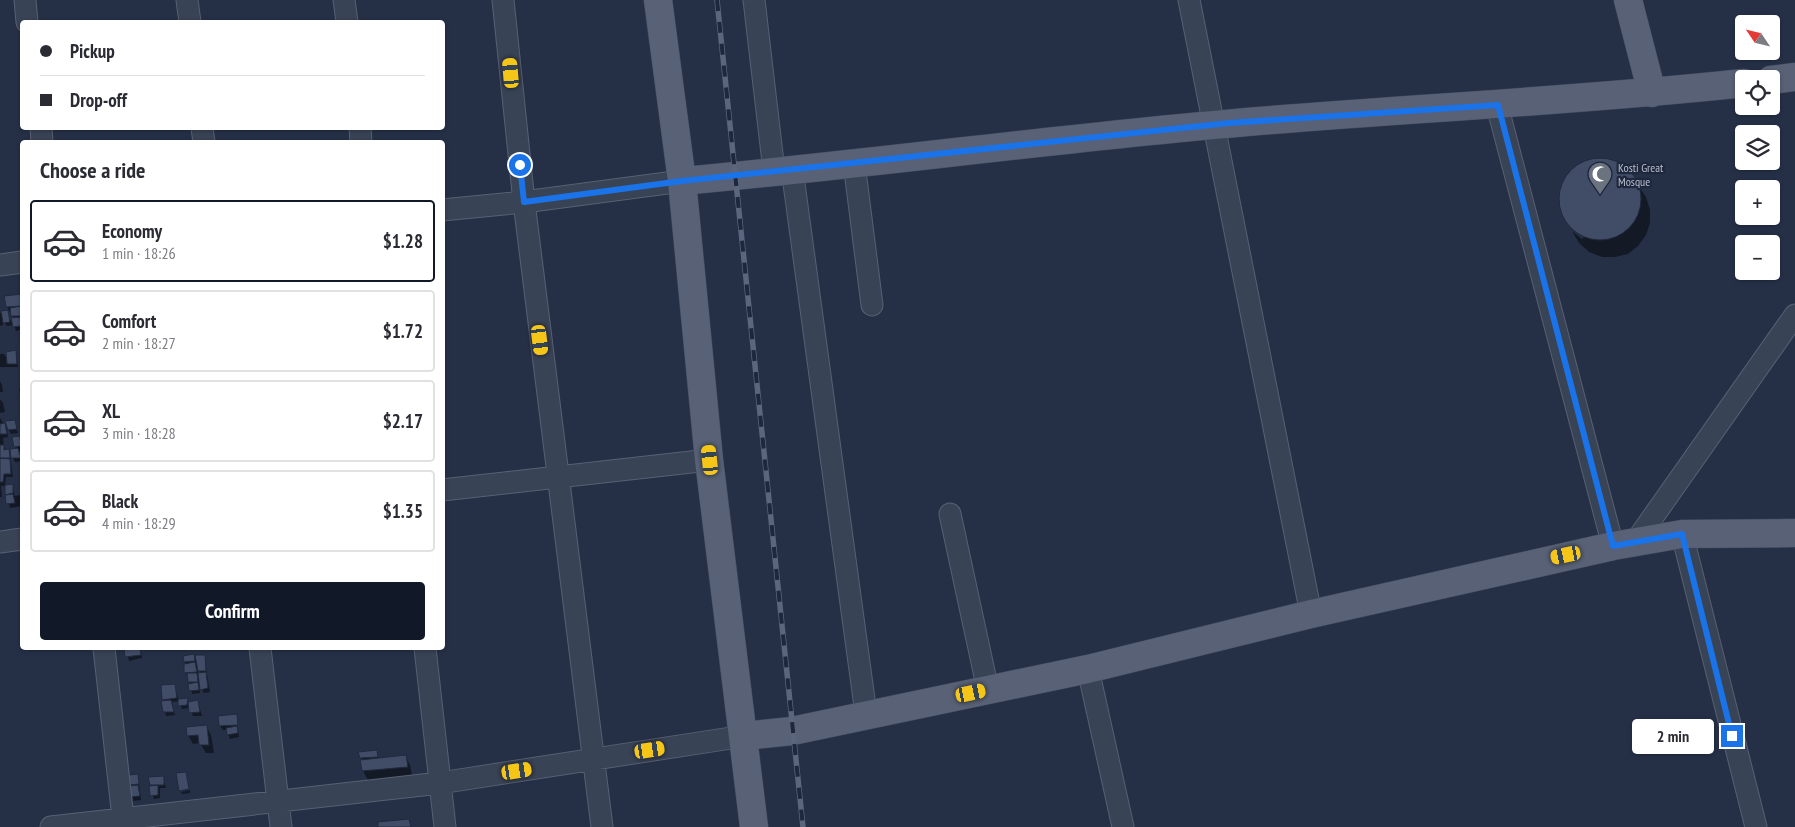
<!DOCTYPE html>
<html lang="en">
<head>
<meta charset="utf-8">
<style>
	:root { --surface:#fff; --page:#f7f7f7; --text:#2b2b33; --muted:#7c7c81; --line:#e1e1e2; --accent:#111827 }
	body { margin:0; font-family:"PT Sans Narrow",sans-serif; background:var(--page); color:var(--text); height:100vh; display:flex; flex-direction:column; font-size:19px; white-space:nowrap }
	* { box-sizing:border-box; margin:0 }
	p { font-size:16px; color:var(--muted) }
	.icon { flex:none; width:28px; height:28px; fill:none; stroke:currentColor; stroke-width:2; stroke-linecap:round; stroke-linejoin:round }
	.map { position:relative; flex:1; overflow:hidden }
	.side { position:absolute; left:20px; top:140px; width:425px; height:510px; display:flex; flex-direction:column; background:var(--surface); border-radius:5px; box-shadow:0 1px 4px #0004 }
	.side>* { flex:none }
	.hud { position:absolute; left:20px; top:20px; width:425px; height:110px; border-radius:5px; box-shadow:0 1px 4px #0004; display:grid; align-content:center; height:110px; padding:0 20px; background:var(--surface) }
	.needle { width:32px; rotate:305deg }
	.tools { position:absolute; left:1735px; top:15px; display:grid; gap:10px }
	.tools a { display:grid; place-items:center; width:45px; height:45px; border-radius:5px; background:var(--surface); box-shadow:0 1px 4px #0004; font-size:25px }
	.end { position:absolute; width:22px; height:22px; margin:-11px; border:6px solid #1a73e8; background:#fff; box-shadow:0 0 0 2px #fff }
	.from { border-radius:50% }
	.bubble { position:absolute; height:35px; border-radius:5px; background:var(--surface); box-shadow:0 1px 4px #0004; font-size:16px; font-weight:700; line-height:35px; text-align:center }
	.car { position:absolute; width:15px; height:30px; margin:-15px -8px; border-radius:6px; box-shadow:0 0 4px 1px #0007; background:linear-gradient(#f5c518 24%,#345 0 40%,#f5c518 0 76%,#345 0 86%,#f5c518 0) }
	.hud b { display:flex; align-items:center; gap:18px; height:48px; font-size:19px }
	.hud b+b { border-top:1px solid var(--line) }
	.hud i { width:12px; height:12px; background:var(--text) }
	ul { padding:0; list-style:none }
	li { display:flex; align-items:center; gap:15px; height:82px; margin:0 10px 8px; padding:0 10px; border:2px solid var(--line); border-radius:5px }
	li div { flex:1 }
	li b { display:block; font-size:19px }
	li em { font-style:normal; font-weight:700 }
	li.on { border-color:var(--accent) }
	li>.icon { width:45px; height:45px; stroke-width:1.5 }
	h2 { padding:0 20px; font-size:22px; line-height:60px }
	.action { display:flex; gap:10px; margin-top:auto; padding:10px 20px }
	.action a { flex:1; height:58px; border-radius:5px; background:var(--accent); color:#fff; font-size:20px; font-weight:700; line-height:58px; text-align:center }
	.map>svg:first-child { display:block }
</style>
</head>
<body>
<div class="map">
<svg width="1795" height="827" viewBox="0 0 1795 827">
	<rect width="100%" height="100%" fill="#253047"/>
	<path fill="#0007" fill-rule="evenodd" d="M1603,158L1616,162L1627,168L1646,197L1650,210V223L1646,235L1638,246L1628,254L1615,257H1602L1589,252L1579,243L1572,231L1582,239L1584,237L1570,226L1562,213L1559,200L1561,186L1568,174L1578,165L1590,159Z
		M22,295V319L20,320L22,329L16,331L14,325L7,326L3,320V325L0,326V313L8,312L10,320L14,319L7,307L5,297Z
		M16,351L18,367H0V354H4L8,361Z
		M0,381L2,385L3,392H0Z
		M19,388H22V399L20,395Z
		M0,399L3,403L5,412L0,413Z
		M0,418L7,429L8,437L3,438L4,447L10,455L13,477H6L5,486H1L2,497H0Z
		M14,421L18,433L11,434L9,430Z
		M19,437L22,461L15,462L13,458L17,449L14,438Z
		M6,486H12L15,496L20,495L22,506L10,508Z
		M136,648H146L140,649L142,658L129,661L126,650Z
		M204,656L210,692L204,693L199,684L200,693L192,694L189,676L185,673V657H194L198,664ZM197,666L201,674H198Z
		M174,686L179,700L187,699L189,703L198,701L202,716H193L190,708L182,709L179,701L171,702L175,715L166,716L163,699Z
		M236,715L239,737L230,739L227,730H223L220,726L219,717Z
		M206,726L211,735L214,753H206L200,743L193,744L188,735Z
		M376,751L379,759L405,756L410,765L412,775L368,780L363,771V761L360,753Z
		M138,776L141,800L133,801L131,784Z
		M163,777L166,788H160V798L154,799L150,778Z
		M190,790V793L182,794L181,792Z"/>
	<path fill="#414c67" stroke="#20293d" d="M1559 199a41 41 0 1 1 82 0a41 41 0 1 1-82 0Z
		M22,294V306L6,307L4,296Z
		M22,306V316H11L10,308Z
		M8,310L10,322L3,323L1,311Z
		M20,317L21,326L13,327L11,318Z
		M16,350L17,364H7L6,352Z
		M15,420L17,429L8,430L5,421Z
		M5,423L7,434H0V424Z
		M20,436L21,446L14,447L12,437Z
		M0,445H4V450L9,449L10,458H0Z
		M18,448L21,458H11L10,449Z
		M0,458L10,459L11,474H4L3,482H0Z
		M13,484V493L5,495V485Z
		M13,494L15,503L6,504L5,495Z
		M140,648L141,655L125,657L124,649Z
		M194,654L195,661L184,662L183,656Z
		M195,655H205L206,671H198Z
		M195,662L197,672L184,673V664Z
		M206,672L208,688L200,690L198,673Z
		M187,673H197L198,682H188Z
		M198,682L199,690L189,691L188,684Z
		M175,684L177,698L162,700L161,685Z
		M188,698L187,705L178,706V699Z
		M171,700L174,712H163L161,701Z
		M198,700L200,712L189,713L188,702Z
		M237,714L238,725L219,726L218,716Z
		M207,725L209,745H199L198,735L187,736L186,727Z
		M237,726L238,733L227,735L226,728Z
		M377,750L378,757L360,758L358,752Z
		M406,755L408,767L362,771L360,760Z
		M186,772L189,789L179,791L176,773Z
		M138,774L139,784L130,785L129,775Z
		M164,776V785H150L148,777Z
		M138,785L140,796L130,797L129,786Z
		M158,785V795L150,796L149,786Z
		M409,819L411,827H378V822Z"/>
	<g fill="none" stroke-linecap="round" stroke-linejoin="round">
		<defs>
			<path id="minor" d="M25,0L27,22
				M187,0L190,22
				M344,0L347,22
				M503,0L524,202L602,827
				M754,0L774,171
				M1189,0L1311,614
				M1497,105L1613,546
				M41,128L42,142
				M202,128L204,142
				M360,128L361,142
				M854,163L872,305
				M792,169L866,714
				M442,210L524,202L682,181
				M0,265L22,262
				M442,490L709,460
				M950,514L988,690
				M1682,534L1756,827
				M1636,541L1795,315
				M0,542L22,539
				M104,648L124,827
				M260,648L281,827
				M425,648L445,827
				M1088,669L1123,827
				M51,827L440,783L744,736"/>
			<path id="major" d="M658,0L682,181L709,460L754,827
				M1628,0L1652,93
				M1771,80L1795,77
				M682,181C870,164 1058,138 1247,122C1412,108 1578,101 1744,83
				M744,736L792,731L1088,669L1311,614L1613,546L1682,534L1795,533"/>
		</defs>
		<use href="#minor" stroke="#586073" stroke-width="23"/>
		<use href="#major" stroke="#434b5f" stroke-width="29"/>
		<use href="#minor" stroke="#394356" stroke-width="21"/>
		<use href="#major" stroke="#586176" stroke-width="28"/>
		<defs>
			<path id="rail" d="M717,0L803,827"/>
		</defs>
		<use href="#rail" stroke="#5b667d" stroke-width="5.5"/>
		<use href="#rail" stroke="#1e273b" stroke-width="4" stroke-dasharray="11" stroke-linecap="butt"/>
	</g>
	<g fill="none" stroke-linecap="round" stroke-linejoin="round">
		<path stroke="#1a73e8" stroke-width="6" d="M520,165L524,202L682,181L1229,123L1498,105L1613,546L1682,534L1732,736"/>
	</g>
	<defs>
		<symbol id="mosque-pin" viewBox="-11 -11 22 30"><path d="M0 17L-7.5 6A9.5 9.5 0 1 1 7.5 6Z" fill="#6b7280" stroke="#1e273b"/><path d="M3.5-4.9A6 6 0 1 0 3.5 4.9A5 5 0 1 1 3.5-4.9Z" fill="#fff"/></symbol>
	</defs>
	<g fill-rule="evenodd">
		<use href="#mosque-pin" x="1586" y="160" width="28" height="38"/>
	</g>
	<g text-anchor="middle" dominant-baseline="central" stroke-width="4.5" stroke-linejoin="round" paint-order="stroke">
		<g font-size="12" fill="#b7becf" stroke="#1e273b" text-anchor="start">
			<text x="1618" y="167">Kosti Great<tspan x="1618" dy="14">Mosque</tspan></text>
		</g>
	</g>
</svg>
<div class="tools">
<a><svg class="needle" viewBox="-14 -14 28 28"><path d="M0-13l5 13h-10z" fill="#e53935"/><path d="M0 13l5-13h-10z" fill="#7c7c81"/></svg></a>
<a><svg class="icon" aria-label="locate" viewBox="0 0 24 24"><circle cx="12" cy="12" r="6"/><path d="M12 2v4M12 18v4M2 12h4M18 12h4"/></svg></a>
<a><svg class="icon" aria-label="layers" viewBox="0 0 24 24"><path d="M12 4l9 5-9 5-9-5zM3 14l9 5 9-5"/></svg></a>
<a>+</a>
<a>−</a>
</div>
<i class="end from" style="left:520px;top:165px"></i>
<i class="end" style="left:1732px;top:736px"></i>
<div class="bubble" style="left:1632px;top:719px;width:82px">2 min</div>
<i class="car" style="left:511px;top:73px;rotate:355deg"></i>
<i class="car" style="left:540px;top:340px;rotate:173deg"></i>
<i class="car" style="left:710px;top:460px;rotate:354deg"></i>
<i class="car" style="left:1566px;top:555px;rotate:258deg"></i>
<i class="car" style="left:971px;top:693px;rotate:78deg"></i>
<i class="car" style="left:650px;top:750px;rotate:81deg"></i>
<i class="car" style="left:517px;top:771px;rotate:81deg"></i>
<div class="hud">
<b><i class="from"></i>Pickup</b>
<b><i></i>Drop-off</b>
</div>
<section class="side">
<h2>Choose a ride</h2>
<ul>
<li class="on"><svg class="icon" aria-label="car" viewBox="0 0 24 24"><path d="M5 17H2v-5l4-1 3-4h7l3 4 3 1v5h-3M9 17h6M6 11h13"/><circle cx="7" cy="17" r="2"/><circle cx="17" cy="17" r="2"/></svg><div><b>Economy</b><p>1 min · 18:26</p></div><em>$1.28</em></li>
<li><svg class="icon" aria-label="car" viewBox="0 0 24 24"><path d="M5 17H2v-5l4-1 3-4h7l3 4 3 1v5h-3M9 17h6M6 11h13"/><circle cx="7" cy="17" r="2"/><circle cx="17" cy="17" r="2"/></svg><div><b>Comfort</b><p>2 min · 18:27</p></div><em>$1.72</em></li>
<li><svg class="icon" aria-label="car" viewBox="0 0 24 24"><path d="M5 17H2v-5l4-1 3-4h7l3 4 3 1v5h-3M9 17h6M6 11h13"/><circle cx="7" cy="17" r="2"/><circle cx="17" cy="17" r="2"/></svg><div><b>XL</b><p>3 min · 18:28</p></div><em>$2.17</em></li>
<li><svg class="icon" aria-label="car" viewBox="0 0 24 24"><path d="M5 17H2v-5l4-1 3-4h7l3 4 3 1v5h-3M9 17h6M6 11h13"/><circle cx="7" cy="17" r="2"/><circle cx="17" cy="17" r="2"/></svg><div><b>Black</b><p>4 min · 18:29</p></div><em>$1.35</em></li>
</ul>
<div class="action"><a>Confirm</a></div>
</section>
</div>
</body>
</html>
